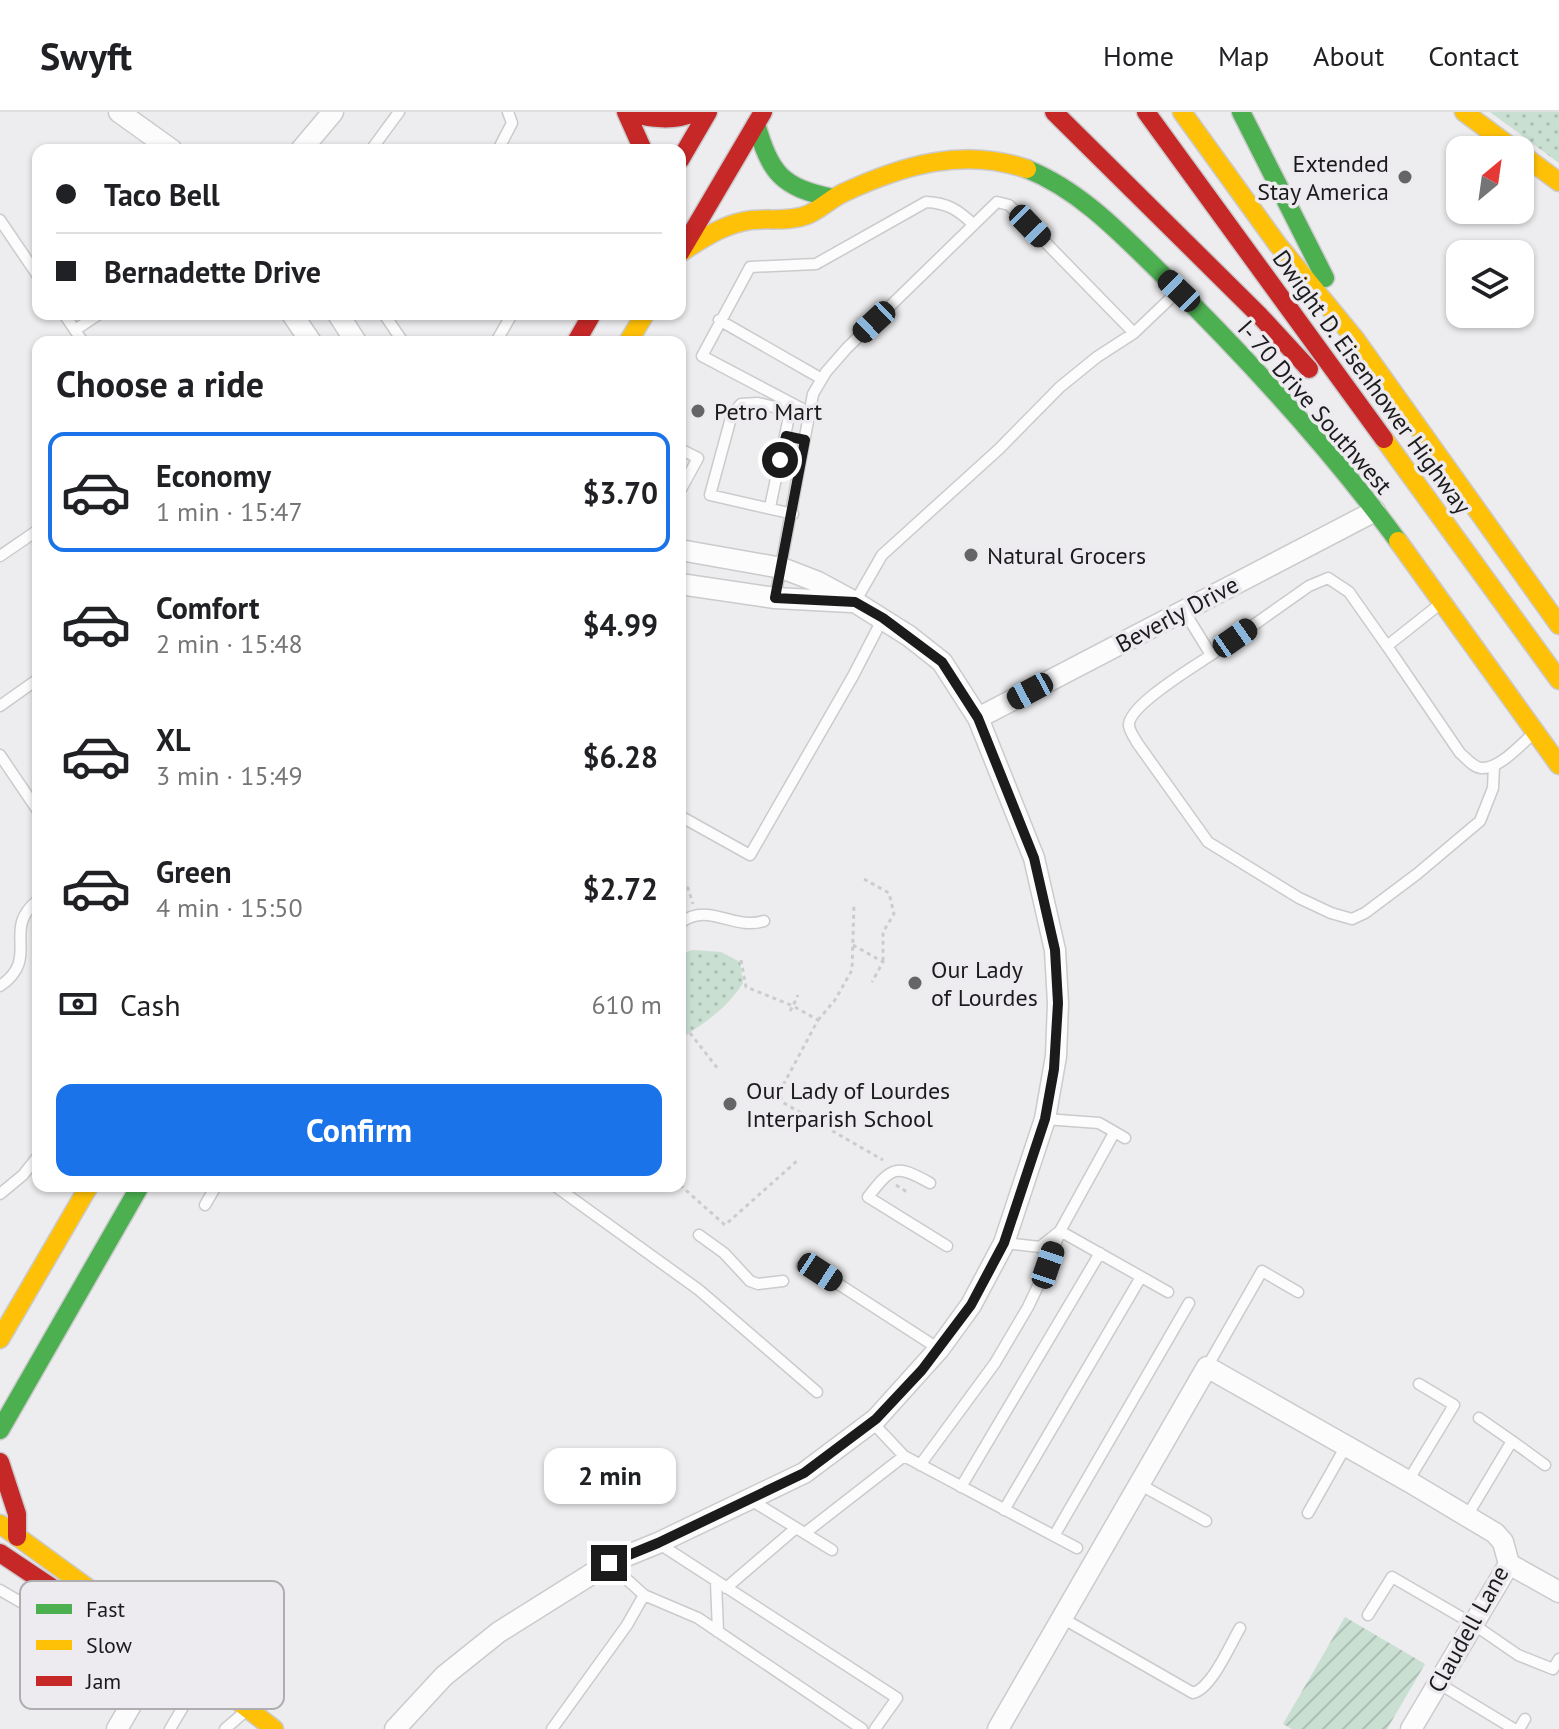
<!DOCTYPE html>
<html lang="en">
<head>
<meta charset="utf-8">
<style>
	:root { --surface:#fff; --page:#f6f6f6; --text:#202124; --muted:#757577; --line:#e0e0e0; --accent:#1a73e8 }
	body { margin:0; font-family:"PT Sans",sans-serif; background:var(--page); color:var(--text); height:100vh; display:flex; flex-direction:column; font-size:30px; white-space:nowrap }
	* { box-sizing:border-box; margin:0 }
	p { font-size:26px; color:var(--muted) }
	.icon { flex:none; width:44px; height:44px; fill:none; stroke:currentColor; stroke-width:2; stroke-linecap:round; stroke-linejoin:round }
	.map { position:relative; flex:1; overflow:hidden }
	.drawer { position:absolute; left:32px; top:224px; width:654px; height:856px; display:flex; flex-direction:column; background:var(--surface); border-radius:16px; box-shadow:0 2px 6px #0004 }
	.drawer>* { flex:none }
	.hud { position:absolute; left:32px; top:32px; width:654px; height:176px; border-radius:16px; box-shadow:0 2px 6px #0004; display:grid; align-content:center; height:176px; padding:0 24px; background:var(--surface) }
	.needle { width:52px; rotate:29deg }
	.controls { position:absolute; left:1446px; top:24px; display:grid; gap:16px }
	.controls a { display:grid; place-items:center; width:88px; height:88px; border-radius:16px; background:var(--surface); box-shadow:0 2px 6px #0004; font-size:40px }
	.end { position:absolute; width:36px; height:36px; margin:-18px; border:10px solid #1c1b1c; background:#fff; box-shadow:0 0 0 4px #fff }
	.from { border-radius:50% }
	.bubble { position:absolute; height:56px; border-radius:16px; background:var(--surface); box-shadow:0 2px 6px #0004; font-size:26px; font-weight:700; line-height:56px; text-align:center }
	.car { position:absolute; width:24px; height:48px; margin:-24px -12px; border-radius:10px; box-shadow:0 0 6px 2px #0007; background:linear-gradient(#222 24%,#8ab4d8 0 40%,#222 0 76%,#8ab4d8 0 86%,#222 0) }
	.hud b { display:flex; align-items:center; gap:28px; height:76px; font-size:30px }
	.hud b+b { border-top:2px solid var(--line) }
	.hud i { width:20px; height:20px; background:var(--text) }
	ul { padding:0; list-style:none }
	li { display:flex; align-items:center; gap:24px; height:120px; margin:0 16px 12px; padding:0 8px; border:4px solid transparent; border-radius:16px }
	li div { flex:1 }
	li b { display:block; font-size:30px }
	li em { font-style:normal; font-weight:700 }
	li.current { border-color:var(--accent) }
	li>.icon { width:72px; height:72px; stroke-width:1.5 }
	h2 { padding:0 24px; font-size:36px; line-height:96px }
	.pay { display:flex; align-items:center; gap:20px; height:88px; padding:0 24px; font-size:30px }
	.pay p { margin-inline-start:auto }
	.button { display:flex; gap:16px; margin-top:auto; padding:16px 24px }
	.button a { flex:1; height:92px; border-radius:16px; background:var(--accent); color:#fff; font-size:32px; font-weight:700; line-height:92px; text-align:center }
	header { display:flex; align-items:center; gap:48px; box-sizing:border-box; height:112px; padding:0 40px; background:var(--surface); border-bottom:2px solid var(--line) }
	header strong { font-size:38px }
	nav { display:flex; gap:44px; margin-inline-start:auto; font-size:28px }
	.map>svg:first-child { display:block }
</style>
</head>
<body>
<header>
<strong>Swyft</strong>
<nav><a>Home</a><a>Map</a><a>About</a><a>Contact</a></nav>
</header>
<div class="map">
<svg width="1559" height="1617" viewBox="0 0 1559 1617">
	<defs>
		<pattern id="park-dots" width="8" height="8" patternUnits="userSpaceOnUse" patternTransform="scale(2)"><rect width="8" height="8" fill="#c9dfd2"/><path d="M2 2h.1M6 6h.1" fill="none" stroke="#acbfb4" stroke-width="1.8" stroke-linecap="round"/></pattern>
		<pattern id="garden-furrows" width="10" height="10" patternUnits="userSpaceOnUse" patternTransform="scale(2)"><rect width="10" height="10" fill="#c9dfd2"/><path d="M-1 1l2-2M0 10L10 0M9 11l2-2" fill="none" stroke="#acbfb4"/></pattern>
	</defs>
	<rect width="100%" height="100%" fill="#edecee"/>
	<path fill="url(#park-dots)" d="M1490,0H1559V51Z
		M693,838L721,840L740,850L743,871C727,896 705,911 680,927V842Z"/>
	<path fill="url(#garden-furrows)" d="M1345,1505L1425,1552L1387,1617H1292L1283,1612Z"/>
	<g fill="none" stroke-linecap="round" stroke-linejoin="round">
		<defs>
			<path id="lane" d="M371,38L399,0
				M498,38L512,11L508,0
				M0,108L38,164
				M64,202L83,230
				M384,202L403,230
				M719,208L822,267
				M75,218L99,202
				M496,230L512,202
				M790,299L758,291L741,292L732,302L710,383L793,402
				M810,301L702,244L750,155L816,152L926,90C948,91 958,98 973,112
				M680,337L698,346L680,379
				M770,395L791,295
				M0,444L38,418
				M775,486L813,282L826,260L847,236L997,90L1009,93L1134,221
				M855,490L882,443L999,337L1060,275L1097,245L1134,221L1177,180
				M1440,492L1387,534L1460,641C1466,646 1473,655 1481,656C1499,658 1521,632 1534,621
				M1184,499L1211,543L1309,474L1328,466L1349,480L1387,534
				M1211,543C1195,554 1127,594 1129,614C1130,620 1135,627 1138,632L1208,730L1299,786L1331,801L1352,807L1365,801L1417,762L1480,709L1493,676L1494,654
				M0,594L38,567
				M0,643L38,699
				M680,704L750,743L853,564L883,506
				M680,811C709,789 733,819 764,809
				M0,874C42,845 0,818 38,788
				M1045,1007L1099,1011L1125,1026
				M930,1071C896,1052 892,1054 868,1085L947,1134
				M555,1074L699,1178L817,1280
				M0,1082L23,1063L38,1044
				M205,1093L216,1074
				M699,1123L724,1141L750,1169L758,1172L783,1169
				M1004,1131L1040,1135L1060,1119L1168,1180
				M802,1154L820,1160L939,1237
				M1207,1255L1262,1159L1298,1180
				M872,1310L904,1344
				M1512,1329L1545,1353
				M920,1353L995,1251L1028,1195L1048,1153L1060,1119L1114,1021
				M1408,1369L1454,1293L1419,1272
				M1139,1372L1206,1409
				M961,1375L1100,1141
				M749,1387L832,1438
				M1004,1398L1141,1165
				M1308,1401L1346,1334
				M1467,1404L1512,1329L1479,1306
				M805,1421L904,1344L1077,1436
				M1054,1424L1189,1191
				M658,1431L897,1586L875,1617
				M609,1451L644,1483L698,1506L862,1617
				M716,1470L718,1520
				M726,1476L796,1416
				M0,1478L79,1524C101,1547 79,1579 49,1571
				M1368,1503L1392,1465L1473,1512L1518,1543L1553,1557L1559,1547
				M1062,1506L1193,1581C1212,1576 1230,1533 1240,1516
				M1438,1571L1514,1617
				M170,1617L202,1563
				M225,1617L247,1598
				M552,1617L627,1513L644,1483
				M1519,1617L1525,1607"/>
			<path id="street" d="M119,0L172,38
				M301,38L333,0
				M292,202L311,230
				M338,202L356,230
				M680,472L775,486L851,490
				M978,606L1375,399
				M1509,1452L1559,1480
				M117,1617L166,1533
				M395,1617L444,1564L499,1520L609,1451L658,1431L804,1361L876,1307L939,1237L971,1193L1004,1131L1045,1007L1056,944L1058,891L1055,838L1034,746L978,606L942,550L909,524L855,490L818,470L782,456L680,438
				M998,1617L1207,1255L1408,1369L1495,1421L1503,1430L1509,1452L1411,1617"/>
			<path id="fast" d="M1241,0L1325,166
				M756,12C771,62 781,75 833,86
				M1027,57C1082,79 1124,125 1165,165C1249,248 1328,334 1398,429
				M0,1318L140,1074"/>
			<path id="slow" d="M1182,0L1278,133L1356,228L1559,513
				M1464,0L1515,38
				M1520,41L1559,70
				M680,141C702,127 725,111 752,108C770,106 789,110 807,103C820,98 830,87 843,81C903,53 963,35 1027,57
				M628,230L645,202
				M1384,327L1559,568
				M1398,429L1559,653
				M0,1227L89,1074
				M0,1412L166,1533L274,1617"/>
			<path id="jam" d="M626,0L643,38
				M628,0C652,7 673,10 697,0
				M1054,0L1260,204L1309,257
				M1146,0L1384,327
				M680,48L708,0
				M680,141L763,0
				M576,230L592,202
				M0,1350L17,1402V1425
				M0,1441L90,1501L104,1507"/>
		</defs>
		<use href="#lane" stroke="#cbcacc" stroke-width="13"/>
		<use href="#street" stroke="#cbcacc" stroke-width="23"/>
		<use href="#fast" stroke="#cbcacc" stroke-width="21"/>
		<use href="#slow" stroke="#cbcacc" stroke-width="21"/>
		<use href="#jam" stroke="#cbcacc" stroke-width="21"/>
		<path stroke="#cdcccd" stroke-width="3" stroke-dasharray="4 4" stroke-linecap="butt" d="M864,767L889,781L894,802L883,820V850
			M680,771L688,776L693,792
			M853,833L883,850L872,870
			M741,848L746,875L793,894L798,883
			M790,899L793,894L818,908L780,979L782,990L883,1048
			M818,908L835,888L852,858L854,792
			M690,921L718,957
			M680,1073L725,1113L798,1048
			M896,1073L907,1080
			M129,1533L124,1542L130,1545L132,1553"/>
		<use href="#lane" stroke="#fcfcfc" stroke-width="10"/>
		<use href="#street" stroke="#fcfcfc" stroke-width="20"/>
		<use href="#fast" stroke="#4caf50" stroke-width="18"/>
		<use href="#slow" stroke="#ffc107" stroke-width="18"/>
		<use href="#jam" stroke="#c62828" stroke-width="18"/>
	</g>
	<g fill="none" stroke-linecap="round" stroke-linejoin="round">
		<path stroke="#1c1b1c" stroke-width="10" d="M609,1451L658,1431L804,1361L876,1307L922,1258L971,1193L1004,1131L1045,1007L1054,957L1058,891L1055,838L1034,746L978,606L942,550L883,506L855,490L775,486L805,328L786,324L780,348"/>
	</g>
	<g fill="#656466" stroke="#edebef" stroke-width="3">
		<circle cx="1405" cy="65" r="8"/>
		<circle cx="698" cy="299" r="8"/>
		<circle cx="971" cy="443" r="8"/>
		<circle cx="915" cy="871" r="8"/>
		<circle cx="730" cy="992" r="8"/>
	</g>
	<g text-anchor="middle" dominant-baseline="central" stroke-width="7" stroke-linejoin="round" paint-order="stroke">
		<g font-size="24" fill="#1c1b1c" stroke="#edebef" text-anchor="start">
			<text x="1389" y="51" text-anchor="end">Extended<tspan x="1389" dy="28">Stay America</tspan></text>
			<text x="714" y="299">Petro Mart</text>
			<text x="987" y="443">Natural Grocers</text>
			<text x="931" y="857">Our Lady<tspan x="931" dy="28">of Lourdes</tspan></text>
			<text x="746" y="978">Our Lady of Lourdes<tspan x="746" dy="28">Interparish School</tspan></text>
		</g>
		<g font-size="24" fill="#1c1b1c" stroke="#edebef">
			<text transform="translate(1372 270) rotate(54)">Dwight D. Eisenhower Highway</text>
			<text transform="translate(1315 295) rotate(49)">I- 70 Drive Southwest</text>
			<text transform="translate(1177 502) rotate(-28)">Beverly Drive</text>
			<text transform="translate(1468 1517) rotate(-61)">Claudell Lane</text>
		</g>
	</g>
	<rect x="20" y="1469" width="264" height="128" rx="12" fill="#edebef" stroke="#aeadb0" stroke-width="2"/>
	<rect x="36" y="1492" width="36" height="10" fill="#4caf50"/>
	<rect x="36" y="1528" width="36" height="10" fill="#ffc107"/>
	<rect x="36" y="1564" width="36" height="10" fill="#c62828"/>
	<g font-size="22" fill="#1c1b1c">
		<text x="86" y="1505">Fast</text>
		<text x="86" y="1541">Slow</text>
		<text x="86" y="1577">Jam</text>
	</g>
</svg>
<div class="controls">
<a><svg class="needle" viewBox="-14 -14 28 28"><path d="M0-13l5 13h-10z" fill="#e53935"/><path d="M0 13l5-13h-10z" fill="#757577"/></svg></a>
<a><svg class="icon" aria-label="layers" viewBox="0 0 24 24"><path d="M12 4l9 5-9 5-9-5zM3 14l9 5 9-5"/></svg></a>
</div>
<i class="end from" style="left:780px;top:348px"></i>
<i class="end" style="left:609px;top:1451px"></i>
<div class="bubble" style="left:544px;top:1336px;width:132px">2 min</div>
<i class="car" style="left:1030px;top:114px;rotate:136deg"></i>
<i class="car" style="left:1179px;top:179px;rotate:314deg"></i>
<i class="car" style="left:874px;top:210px;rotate:227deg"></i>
<i class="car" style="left:1235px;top:526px;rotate:55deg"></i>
<i class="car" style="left:1030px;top:579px;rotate:242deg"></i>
<i class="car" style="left:1048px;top:1153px;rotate:19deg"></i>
<i class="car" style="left:820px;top:1160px;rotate:123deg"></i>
<div class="hud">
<b><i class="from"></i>Taco Bell</b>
<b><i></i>Bernadette Drive</b>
</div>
<section class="drawer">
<h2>Choose a ride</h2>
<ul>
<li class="current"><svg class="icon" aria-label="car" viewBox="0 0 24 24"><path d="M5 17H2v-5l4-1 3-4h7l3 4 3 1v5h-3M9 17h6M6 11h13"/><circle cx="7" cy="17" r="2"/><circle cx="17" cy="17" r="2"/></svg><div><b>Economy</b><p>1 min · 15:47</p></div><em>$3.70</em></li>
<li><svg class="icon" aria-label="car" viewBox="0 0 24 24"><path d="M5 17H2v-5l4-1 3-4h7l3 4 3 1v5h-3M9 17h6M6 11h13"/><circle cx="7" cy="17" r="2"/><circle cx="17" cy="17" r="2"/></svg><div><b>Comfort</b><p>2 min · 15:48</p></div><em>$4.99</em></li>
<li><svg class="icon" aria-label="car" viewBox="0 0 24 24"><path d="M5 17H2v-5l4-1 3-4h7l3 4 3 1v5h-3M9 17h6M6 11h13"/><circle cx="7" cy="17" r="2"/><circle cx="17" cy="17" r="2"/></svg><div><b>XL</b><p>3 min · 15:49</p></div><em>$6.28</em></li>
<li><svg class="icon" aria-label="car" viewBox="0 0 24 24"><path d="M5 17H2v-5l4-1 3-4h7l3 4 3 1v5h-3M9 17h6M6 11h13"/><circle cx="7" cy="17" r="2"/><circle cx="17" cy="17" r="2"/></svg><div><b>Green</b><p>4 min · 15:50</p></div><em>$2.72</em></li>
</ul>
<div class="pay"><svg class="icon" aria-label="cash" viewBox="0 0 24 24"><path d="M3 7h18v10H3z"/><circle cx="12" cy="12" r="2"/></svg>Cash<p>610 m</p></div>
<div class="button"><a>Confirm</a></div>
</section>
</div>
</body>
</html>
